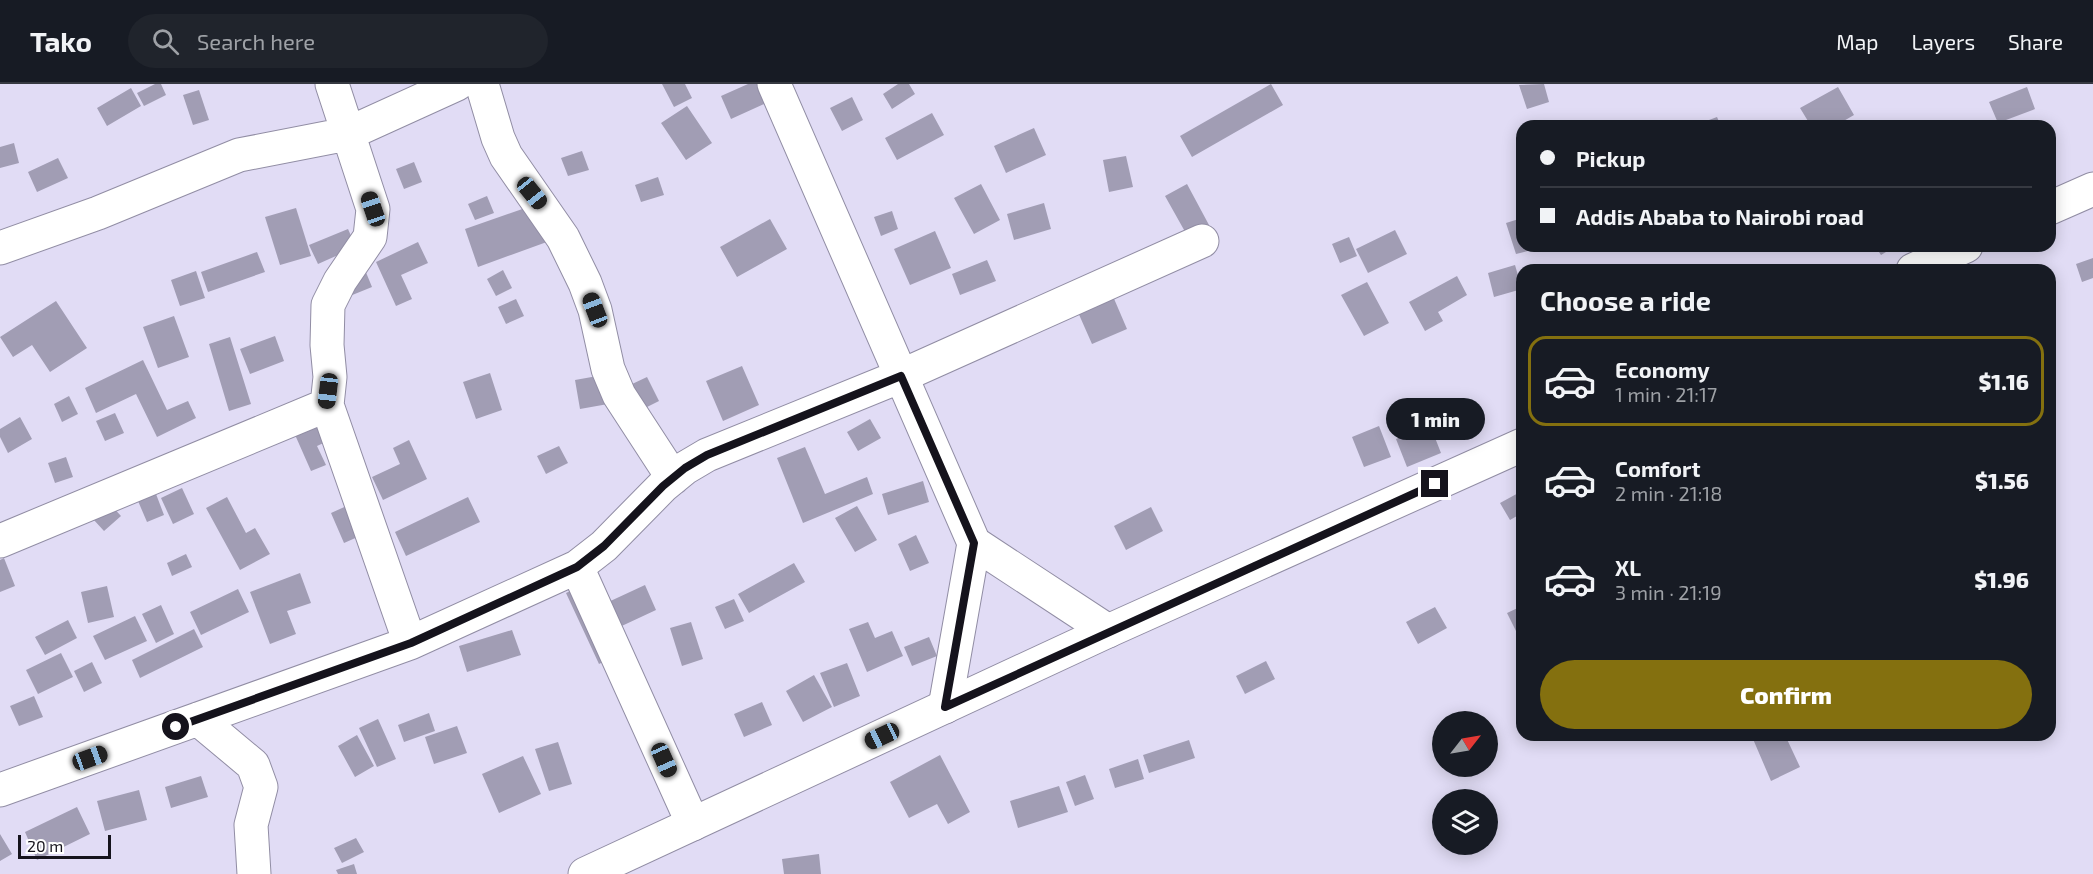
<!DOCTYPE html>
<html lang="en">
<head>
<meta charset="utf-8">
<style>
	:root { --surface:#171b24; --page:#20242c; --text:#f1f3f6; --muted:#9ea1a6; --line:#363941; --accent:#84700f }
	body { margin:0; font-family:"Exo 2",sans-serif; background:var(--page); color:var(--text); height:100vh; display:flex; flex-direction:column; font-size:22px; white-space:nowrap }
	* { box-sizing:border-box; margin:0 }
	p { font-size:20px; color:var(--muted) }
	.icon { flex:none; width:33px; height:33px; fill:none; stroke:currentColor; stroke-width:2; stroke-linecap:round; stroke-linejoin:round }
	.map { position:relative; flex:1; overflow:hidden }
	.drawer { position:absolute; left:1516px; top:180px; width:540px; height:477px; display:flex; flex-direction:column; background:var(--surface); border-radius:18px; box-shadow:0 3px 15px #0003 }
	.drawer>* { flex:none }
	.top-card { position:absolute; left:1516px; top:36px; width:540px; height:132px; border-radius:18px; box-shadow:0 3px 15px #0003; display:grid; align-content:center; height:132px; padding:0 24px; background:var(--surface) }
	.needle { width:39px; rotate:59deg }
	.buttons { position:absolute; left:1432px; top:627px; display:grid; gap:12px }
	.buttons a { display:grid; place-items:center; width:66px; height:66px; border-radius:50%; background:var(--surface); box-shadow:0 3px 15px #0003; font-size:30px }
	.scale { position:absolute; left:18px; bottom:15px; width:93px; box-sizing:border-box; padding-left:6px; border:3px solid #15131c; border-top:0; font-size:16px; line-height:21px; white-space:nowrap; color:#15131c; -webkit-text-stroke:4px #fff; paint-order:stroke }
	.end { position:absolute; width:27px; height:27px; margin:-14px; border:8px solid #15131c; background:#fff; box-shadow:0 0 0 3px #fff }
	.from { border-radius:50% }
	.bubble { position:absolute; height:42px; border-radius:21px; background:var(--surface); box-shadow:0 3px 15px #0003; font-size:20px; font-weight:800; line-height:42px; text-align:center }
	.car { position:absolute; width:18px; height:36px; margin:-18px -9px; border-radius:8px; box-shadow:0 0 4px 2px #0007; background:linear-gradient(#222 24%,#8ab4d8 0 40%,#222 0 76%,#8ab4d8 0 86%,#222 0) }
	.top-card b { display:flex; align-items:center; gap:21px; height:57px; font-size:22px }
	.top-card b+b { border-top:2px solid var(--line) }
	.top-card i { width:15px; height:15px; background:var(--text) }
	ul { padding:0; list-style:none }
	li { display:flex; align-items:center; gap:18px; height:90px; margin:0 12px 9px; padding:0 12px; border:3px solid transparent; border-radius:18px }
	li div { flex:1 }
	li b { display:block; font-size:22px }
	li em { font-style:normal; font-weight:800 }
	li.current { border-color:var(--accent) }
	li>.icon { width:54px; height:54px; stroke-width:1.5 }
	h2 { padding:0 24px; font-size:27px; line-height:72px }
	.action { display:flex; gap:12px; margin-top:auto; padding:12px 24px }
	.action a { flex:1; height:69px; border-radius:36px; background:var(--accent); color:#fff; font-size:24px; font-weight:800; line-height:69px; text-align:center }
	header { display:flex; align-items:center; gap:36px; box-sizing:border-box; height:84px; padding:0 30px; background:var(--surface); border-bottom:2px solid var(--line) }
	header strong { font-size:28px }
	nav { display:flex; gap:33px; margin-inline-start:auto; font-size:21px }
	.search { width:420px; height:54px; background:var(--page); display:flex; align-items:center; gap:15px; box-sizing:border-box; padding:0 21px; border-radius:33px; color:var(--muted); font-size:22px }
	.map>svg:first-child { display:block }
</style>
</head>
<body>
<header>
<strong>Tako</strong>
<div class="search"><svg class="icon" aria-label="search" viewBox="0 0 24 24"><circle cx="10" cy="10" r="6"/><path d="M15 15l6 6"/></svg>Search here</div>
<nav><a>Map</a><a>Layers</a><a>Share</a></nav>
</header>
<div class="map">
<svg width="2093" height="790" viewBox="0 0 2093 790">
	<rect width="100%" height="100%" fill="#e1dcf5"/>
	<path fill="#a19db4" d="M155,0H161L166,11L144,22L137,9Z
		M662,0H685L692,14L674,23Z
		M748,0H766L773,16L731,35L721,12Z
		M898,0H909L915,10L892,25L883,10Z
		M1271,0L1283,21L1192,73L1180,52Z
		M1544,0L1549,18L1527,25L1519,1Z
		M1838,3L1854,31L1835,42H1811L1800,24Z
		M2027,3L2035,25L1998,39L1989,18Z
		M131,4L141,22L107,42L97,24Z
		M199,6L209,36L193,41L183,11Z
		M852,13L863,36L842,47L830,24Z
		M687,22L712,59L686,76L661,39Z
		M932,29L944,51L897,76L885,54Z
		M1717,33L1721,42H1693Z
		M1034,44L1046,71L1006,89L994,62Z
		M14,59L19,79L0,84V63Z
		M582,67L589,86L568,92L561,74Z
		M1126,72L1133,103L1109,108L1103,76Z
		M58,74L68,94L37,108L28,88Z
		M414,78L422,98L404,105L396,85Z
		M658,93L664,111L641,118L635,101Z
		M981,100L1000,136L974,150L954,114Z
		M1187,100L1209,141L1188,153L1165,112Z
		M487,112L494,129L475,136L468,120Z
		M554,114L566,151L478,183L465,145Z
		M1044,119L1051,145L1014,156L1007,130Z
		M296,124L311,172L280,181L265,133Z
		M892,127L898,145L881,152L874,133Z
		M1522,134V162L1543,163L1516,170L1506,139Z
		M770,135L787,165L737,193L720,163Z
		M348,145L356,163L318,180L309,161Z
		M1395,146L1407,170L1368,189L1356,165Z
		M935,147L951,184L910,201L894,165Z
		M1349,153L1357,172L1340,179L1332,160Z
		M418,158L428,179L401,191L412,215L396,222L376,178Z
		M1875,162H1896L1881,171Z
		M257,168L265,188L208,208L201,188Z
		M2093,174V194L2082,198L2076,180Z
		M987,176L996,197L960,211L952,190Z
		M1515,181L1522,205L1494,213L1488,189Z
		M365,186L372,203L340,216Z
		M503,186L512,204L496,212L487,195Z
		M196,187L205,214L180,222L171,196Z
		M1457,192L1467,211L1438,228L1443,237L1425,247L1409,218Z
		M1367,198L1389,239L1364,252L1341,211Z
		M1112,210L1127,245L1092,260L1077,226Z
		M516,215L524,232L506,240L498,223Z
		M56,217L87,264L50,288L32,261L13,273L0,253Z
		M174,232L189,273L158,284L143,243Z
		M275,252L284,277L250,290L240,265Z
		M230,253L251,320L229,327L209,260Z
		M143,276L167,326L188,317L196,334L157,353L136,310L96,329L85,304Z
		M742,282L759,321L723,337L706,297Z
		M490,289L502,326L476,335L463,298Z
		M603,291L608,320L580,325L575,296Z
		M647,293L659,317L641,326L630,301Z
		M69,312L78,330L62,338L54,320Z
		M330,327L341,351L317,362L326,381L311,387L292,344Z
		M115,329L124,349L105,357L96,337Z
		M20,333L32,355L8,369L0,353V345Z
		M870,335L881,354L858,367L847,348Z
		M1430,341L1441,369L1407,383L1396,355Z
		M1379,342L1391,373L1364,383L1352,353Z
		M409,356L427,395L383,416L372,393L400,380L393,364Z
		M559,362L568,379L546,390L537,372Z
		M805,363L825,410L867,393L873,410L803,439L777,374Z
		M66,373L73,393L55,399L48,379Z
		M923,397L929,418L888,431L882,410Z
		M182,404L194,430L173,440L161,414Z
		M1522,407V429L1510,436L1500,419Z
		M156,410L164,431L147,438L138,417Z
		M371,411L385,441L344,459L331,429Z
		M227,413L246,449L255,444L270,470L240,486L206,424Z
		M468,413L480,438L406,472L395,448Z
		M110,420L121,432L104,447L93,435Z
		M857,422L877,456L855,468L835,434Z
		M1151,423L1163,447L1126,466L1114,442Z
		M916,451L929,479L910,487L898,460Z
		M186,470L192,483L172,492L167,479Z
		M4,474L15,502L0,508V476Z
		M794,479L805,498L749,529L738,510Z
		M300,489L311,519L287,527L296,550L270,560L250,508Z
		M593,496L604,520L645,501L656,526L611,547L621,569L599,580L566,509Z
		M107,502L114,533L88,539L81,508Z
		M238,505L249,528L201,551L190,528Z
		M734,515L744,537L725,545L715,523Z
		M161,521L174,550L156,559L142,530Z
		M1522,522V557H1521L1507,529Z
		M1435,523L1447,544L1418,560L1406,538Z
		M135,532L147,557L105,576L93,552Z
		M68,536L77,554L45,571L35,553Z
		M691,538L703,575L682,582L670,544Z
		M868,538L875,554L892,547L903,572L867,588L849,545Z
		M194,545L203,563L140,594L132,576Z
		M512,546L521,571L467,588L459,562Z
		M929,553L937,572L912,582L904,563Z
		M61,569L73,593L38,610L26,586Z
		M1266,577L1275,595L1245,610L1236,592Z
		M92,578L102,599L84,608L74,587Z
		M847,579L860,612L834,623L820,589Z
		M814,591L832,623L803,638L786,607Z
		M34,612L43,633L19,642L10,622Z
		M762,618L772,641L744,653L734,630Z
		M429,629L435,647L404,658L398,641Z
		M378,635L396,675L377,683L359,644Z
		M457,642L467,669L434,680L425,653Z
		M357,651L374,682L355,693L338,662Z
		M1763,651H1785L1800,683L1771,697L1753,655Z
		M1189,656L1195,674L1149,689L1143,671Z
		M558,658L572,700L549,707L535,665Z
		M940,671L970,728L948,740L937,720L909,734L890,698Z
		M523,672L541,710L499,729L482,690Z
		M1138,675L1144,695L1115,704L1109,685Z
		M1085,691L1094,715L1075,722L1066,698Z
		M201,692L208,713L171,724L165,703Z
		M1059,702L1068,728L1018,744L1010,717Z
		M139,706L147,736L105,747L97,717Z
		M77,723L90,750L37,776L25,748Z
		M0,750L12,770L0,777Z
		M356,754L364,768L342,779L334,764Z
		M819,770L821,790H784L782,775Z
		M354,780L357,790H338L336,786Z"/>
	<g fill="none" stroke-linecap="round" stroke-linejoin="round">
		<defs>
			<path id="street" d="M332,0L373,125L370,153L340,197L328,221L327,261L330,293L327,321L410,559
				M482,0L498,54L506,72L563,154L585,199L595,226L608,285L619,311L673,394
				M774,0L974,459L945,623
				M0,164L98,129L239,71L347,50L457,0
				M0,457L327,321
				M974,459L1108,547
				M577,483L693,740
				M198,635L253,681L261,703L251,741L254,790
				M0,706L410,559L577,483L604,462L663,402L685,384L707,371L901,292L1202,157"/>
			<path id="highway" d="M2050,124L2093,105
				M1913,186L1966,162
				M585,790L1108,547L1522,361"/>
		</defs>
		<use href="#street" stroke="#918da4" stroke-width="35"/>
		<use href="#highway" stroke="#918da4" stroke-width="35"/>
		<use href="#street" stroke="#fff" stroke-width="33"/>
		<use href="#highway" stroke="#fff" stroke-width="33"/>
	</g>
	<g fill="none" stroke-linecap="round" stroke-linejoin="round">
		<path stroke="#15131c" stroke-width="8" d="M176,643L411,559L577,483L604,462L663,402L685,384L707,371L901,292L974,459L945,623L1435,400"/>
	</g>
</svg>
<div class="buttons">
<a><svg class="needle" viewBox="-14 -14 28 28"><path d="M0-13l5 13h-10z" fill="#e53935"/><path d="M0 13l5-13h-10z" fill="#9ea1a6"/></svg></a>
<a><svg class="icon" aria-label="layers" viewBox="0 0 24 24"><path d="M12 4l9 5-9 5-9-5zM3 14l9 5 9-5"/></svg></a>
</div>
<div class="scale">20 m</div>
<i class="end from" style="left:176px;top:643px"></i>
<i class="end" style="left:1435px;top:400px"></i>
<div class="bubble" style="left:1386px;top:314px;width:99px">1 min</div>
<i class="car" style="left:532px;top:109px;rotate:141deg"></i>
<i class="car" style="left:373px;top:125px;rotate:341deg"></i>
<i class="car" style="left:595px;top:226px;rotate:339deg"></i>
<i class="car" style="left:328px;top:307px;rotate:187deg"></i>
<i class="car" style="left:882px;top:652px;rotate:245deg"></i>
<i class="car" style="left:90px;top:674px;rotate:70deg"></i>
<i class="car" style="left:664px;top:676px;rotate:156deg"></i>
<div class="top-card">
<b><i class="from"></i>Pickup</b>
<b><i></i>Addis Ababa to Nairobi road</b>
</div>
<section class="drawer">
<h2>Choose a ride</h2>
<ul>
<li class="current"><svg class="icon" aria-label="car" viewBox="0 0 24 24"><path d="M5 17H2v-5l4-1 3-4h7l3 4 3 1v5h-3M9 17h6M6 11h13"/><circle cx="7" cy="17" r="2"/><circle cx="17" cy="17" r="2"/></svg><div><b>Economy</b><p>1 min · 21:17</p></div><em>$1.16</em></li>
<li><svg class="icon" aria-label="car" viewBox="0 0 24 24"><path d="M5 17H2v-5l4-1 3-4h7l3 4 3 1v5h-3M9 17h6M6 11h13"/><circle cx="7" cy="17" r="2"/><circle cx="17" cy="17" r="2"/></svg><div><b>Comfort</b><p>2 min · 21:18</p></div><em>$1.56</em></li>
<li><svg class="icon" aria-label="car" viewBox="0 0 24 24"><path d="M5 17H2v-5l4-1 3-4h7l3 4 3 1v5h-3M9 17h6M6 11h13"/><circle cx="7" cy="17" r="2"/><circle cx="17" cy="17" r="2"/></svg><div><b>XL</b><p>3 min · 21:19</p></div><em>$1.96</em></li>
</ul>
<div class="action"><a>Confirm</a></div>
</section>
</div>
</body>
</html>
